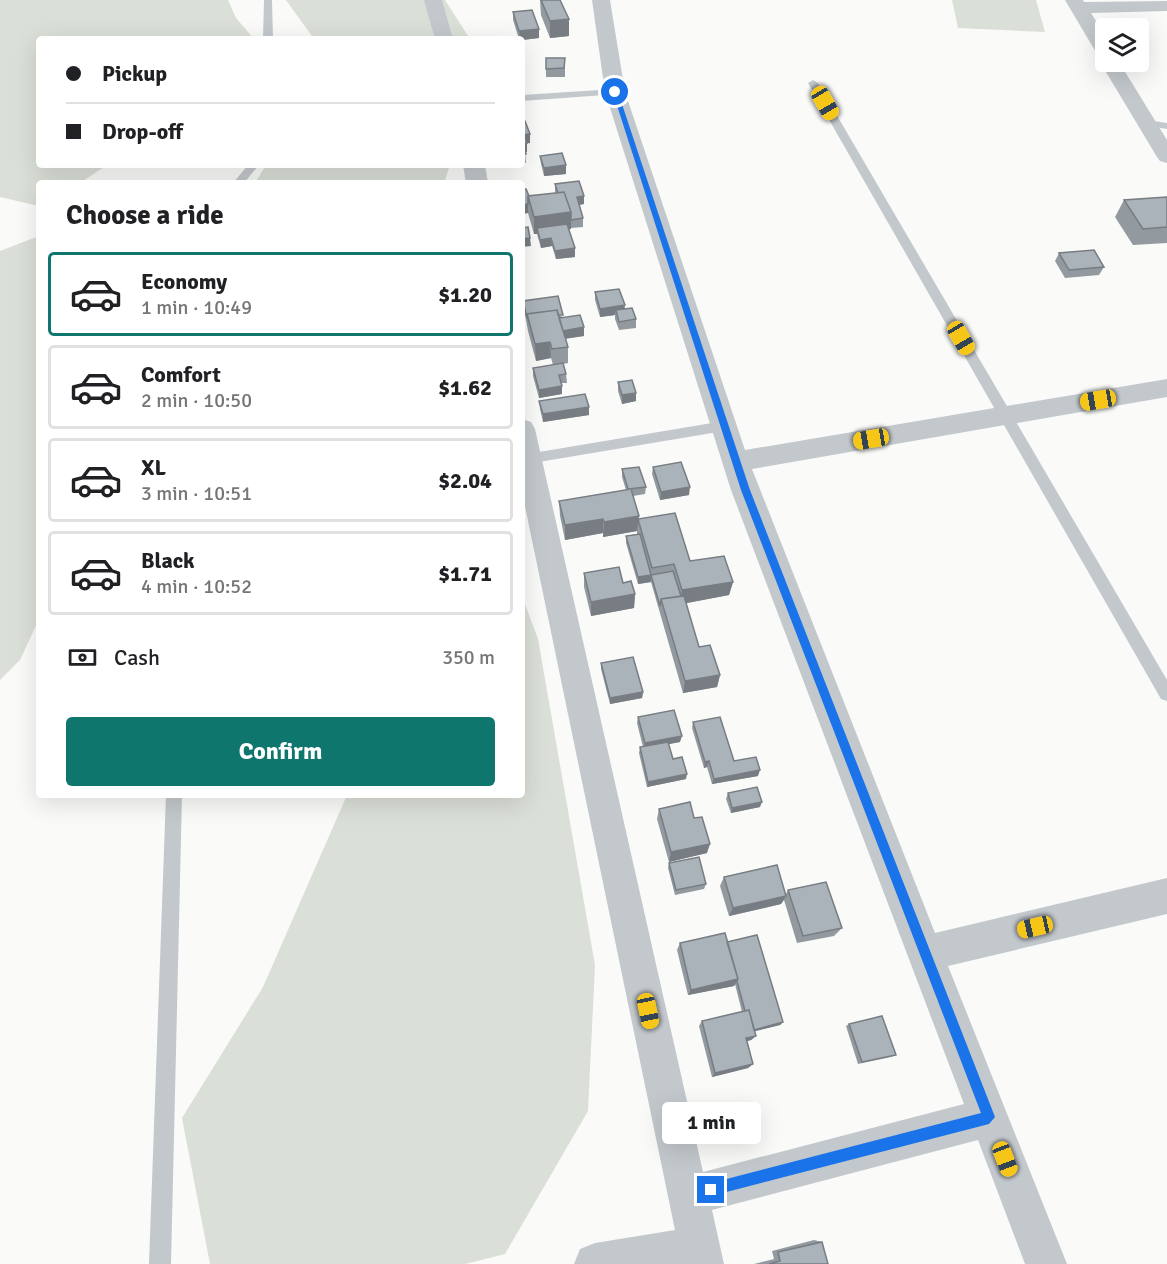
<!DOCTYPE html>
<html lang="en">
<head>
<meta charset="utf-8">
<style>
	:root { --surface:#fff; --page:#f2f2f2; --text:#202124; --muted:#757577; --line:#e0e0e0; --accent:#0f766e }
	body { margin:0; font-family:Signika,sans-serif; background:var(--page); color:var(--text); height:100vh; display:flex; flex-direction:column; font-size:22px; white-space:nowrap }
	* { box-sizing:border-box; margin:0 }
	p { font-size:20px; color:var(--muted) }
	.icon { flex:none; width:33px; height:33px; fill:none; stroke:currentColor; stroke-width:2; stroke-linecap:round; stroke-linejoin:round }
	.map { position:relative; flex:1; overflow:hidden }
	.drawer { position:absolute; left:36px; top:180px; width:489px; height:618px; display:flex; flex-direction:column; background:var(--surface); border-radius:6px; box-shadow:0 6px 24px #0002 }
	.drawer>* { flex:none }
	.top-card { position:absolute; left:36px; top:36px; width:489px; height:132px; border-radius:6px; box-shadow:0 6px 24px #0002; display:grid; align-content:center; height:132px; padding:0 30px; background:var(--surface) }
	.fabs { position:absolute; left:1095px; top:18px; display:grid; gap:12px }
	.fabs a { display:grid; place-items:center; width:54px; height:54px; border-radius:6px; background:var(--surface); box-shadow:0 6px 24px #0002; font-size:30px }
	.end { position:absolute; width:27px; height:27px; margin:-14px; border:8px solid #1a73e8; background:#fff; box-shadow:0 0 0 3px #fff }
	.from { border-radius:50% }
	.bubble { position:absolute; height:42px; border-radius:6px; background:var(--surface); box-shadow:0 6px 24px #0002; font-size:20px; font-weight:700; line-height:42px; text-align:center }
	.car { position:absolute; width:18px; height:36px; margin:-18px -9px; border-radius:8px; box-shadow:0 0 4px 2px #0007; background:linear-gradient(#f5c518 24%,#345 0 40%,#f5c518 0 76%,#345 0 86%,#f5c518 0) }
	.top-card b { display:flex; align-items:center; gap:21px; height:57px; font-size:22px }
	.top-card b+b { border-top:2px solid var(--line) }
	.top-card i { width:15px; height:15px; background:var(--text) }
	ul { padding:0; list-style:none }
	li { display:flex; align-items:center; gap:18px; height:84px; margin:0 12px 9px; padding:0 18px; border:3px solid var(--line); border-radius:6px }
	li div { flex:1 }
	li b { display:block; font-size:22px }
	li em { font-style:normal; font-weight:700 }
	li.active { border-color:var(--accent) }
	li>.icon { width:54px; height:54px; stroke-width:1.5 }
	h2 { padding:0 30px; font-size:27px; line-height:72px }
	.pay { display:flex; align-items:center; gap:15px; height:66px; padding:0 30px; font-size:22px }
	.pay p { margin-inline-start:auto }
	.button { display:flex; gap:12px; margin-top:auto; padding:12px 30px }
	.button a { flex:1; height:69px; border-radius:6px; background:var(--accent); color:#fff; font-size:24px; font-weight:700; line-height:69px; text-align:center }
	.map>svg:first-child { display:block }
</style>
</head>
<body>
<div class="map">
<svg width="1167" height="1264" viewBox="0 0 1167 1264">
	<rect width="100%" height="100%" fill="#fafaf8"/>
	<path fill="#dadfd7" d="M0,0H228L236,18L254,39H39V165H107L80,183H39V206L0,197Z
		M286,0H445L470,39H314Z
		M952,0H1036L1045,32L958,28Z
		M266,165H450L444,183H255Z
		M39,236V619L20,660L0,680V251Z
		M522,596L538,639L595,965L588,1111L505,1254L465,1264H210L182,1118L263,987L347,795H522Z"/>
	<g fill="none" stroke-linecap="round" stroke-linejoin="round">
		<path fill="#c3c8cc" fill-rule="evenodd" d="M264,0H272L273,39H263Z
			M813,80L818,83L1167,680V701L1161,699L808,83Z
			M615,89L620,92L618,94L522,101V95Z
			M1147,120L1167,123V129L1143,125V121Z
			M248,165H259L244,183H233Z
			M724,421L731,426L724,431L527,464L522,462V455L527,454Z
			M166,795H182L171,1264H149Z"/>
		<path fill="#c3c8cc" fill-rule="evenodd" d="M424,0H442L453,39H435Z
			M592,0H610L625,92L745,450L1167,379V397L752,469L935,933L1167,878V914L948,966L1067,1264H1025L978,1140L712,1210L724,1264H574L580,1249L595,1243L675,1230L522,492V419L531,422L535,429L703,1172L964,1104L731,490L605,92Z
			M1065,0H1083L1084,2L1167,1V11L1091,13L1106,37V62H1119L1167,140V163L1160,161L1157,157L1100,62L1103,59L1097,54Z
			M463,165H485L488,183H466Z"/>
	</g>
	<path fill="#929a9f" d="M540,0H560L569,19V36L550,38L541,15Z
		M513,12L539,38L522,40L519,39L513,20Z
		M546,58H565V77H546Z
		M522,122L530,143H526L527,152H525L526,163H522Z
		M540,156L566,165V174L544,176L541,164Z
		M555,184L584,204L579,205L583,218V227L571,228V227V229H569L575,248V257L556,259L552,246L541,248L537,234H534L528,213L522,214L529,196L555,193Z
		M1167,197V243L1133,245L1115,217L1124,200Z
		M1059,253L1104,267L1099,275L1065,278L1055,261Z
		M595,292L624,309L636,319V328L619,330L615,319V315L600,317L595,300Z
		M523,301L563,317L584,336L565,339L568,347V363L563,364L566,374L567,383H561L562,394L539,398L533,376V368L553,365L551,358L536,361L528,331L524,309Z
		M618,382L636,393V401L622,404L618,391Z
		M539,401L589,415L543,422L540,409Z
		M653,467L689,495L660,500L652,474Z
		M622,469L646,487L645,494L633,496L639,519L690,561L733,582L729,595L686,603L699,647L720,675L717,687L683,693L651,582L638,584L626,543V536L637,534V531L603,537V533L565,540L560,516L559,501L626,490L622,477Z
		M584,573L623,583L635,594L634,608L591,616L584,587Z
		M601,663L643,692L642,698L610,704L601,669Z
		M638,717L680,742L668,744L673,759L686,779L647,787L639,753L640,747H643L637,723Z
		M693,722L734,761L758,776L712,784L707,767L704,768L692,728Z
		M728,793L760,807L731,813L726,799Z
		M659,809L694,818L707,853L669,862L657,819Z
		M669,863L706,884L704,889L675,895L668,868Z
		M724,877L786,894L788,890L842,928L834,936L797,943L784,900L781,904L729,916L720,886Z
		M727,942L783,1022L780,1025L754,1031L756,1036L751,1040L747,1041L753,1064L748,1068L712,1077L699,1026L702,1021L742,1012L735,984L734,986L688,995L677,950L680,943Z
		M849,1024L896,1055L891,1057L858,1064L846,1026Z
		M814,1240L822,1242L828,1264H754L774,1259L772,1251Z"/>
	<path fill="#777d82" d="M569,19V36L550,38V21Z
		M539,29V38L522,40L520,39L519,31Z
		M530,134V143L522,144V135Z
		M527,143V152L522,153V144Z
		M566,165V174L544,176V168Z
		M584,196V204L577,205V197Z
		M528,204V213L522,214V205Z
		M571,212V229L538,234L537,228V234H534V217Z
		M530,238L531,246L522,247V239Z
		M551,238L552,246L541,248L540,240Z
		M575,248V257L556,259L555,251Z
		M625,305L624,314L616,310L615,315L600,317V309Z
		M584,327V336L561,339V331Z
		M550,342L551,358L536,361L535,344Z
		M562,386V394L539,398V390Z
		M636,393V401L622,404V395Z
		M589,407V415L543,422V414Z
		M690,487L689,495L660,500L661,492Z
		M639,516L637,531L603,537L604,522Z
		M603,519V533L565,540V525Z
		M651,575V582L638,584V577Z
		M733,582L729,595L682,604L680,603L682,590Z
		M635,594L634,608L591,616V602Z
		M720,675L717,687L683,693L685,681Z
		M643,692L642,698L610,704V698Z
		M682,736L680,742L644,749L645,743Z
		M709,761L707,767L704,768L705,762Z
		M760,770L758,776L712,784L714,779Z
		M687,774L686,779L647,787L648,782Z
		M762,802L760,807L731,813L732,808Z
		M710,844L707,853L669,862L671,852Z
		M786,896L781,904L729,916L733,908Z
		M738,979L734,986L688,995L691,990Z
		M783,1022L780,1025L748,1033L751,1030Z
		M756,1036L751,1040L741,1043L746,1038Z
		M753,1064L748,1068L712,1077L715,1073Z"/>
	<path fill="#aab3b9" stroke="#777d82" stroke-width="1.5" d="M541,0H560L569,19L550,21Z
		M532,10L539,29L519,31L513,12Z
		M546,58H565L564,68L546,69Z
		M525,121L530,134L522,135V122Z
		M522,137H525L527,143L522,144Z
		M522,147H524L526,154H522Z
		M562,153L566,165L544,168L540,156Z
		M579,181L584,196L577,197L583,218L571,220V212L564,192L558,193L555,184Z
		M522,189H526L529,196H528V204L522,205Z
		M564,192L571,212L534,217L528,196Z
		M1167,197V227L1143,229L1124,200Z
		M567,224L575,248L555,251L551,238L540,240L537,228Z
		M528,227L530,238L522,239V228Z
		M1094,250L1104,267L1069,270L1059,253Z
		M619,289L625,305L600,309L595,292Z
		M558,296L563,315H558L557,310L527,314V318L523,301Z
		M632,308L636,319L619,322L616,310Z
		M557,310L568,347L552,349L550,342L535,344L527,314Z
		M580,315L584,327L563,331L559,318Z
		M563,363L566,374L559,375L562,386L539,390L533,368Z
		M632,380L636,393L622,395L618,382Z
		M585,394L589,407L543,414L539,401Z
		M681,462L690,487L661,492L653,467Z
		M639,467L646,487L628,489L622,469Z
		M631,489L639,516L604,522L603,519L565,525L559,501Z
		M675,513L690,561L724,556L733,582L682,590L674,564L652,568L638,519Z
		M640,534L651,575L638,577L626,536Z
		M619,567L623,583L631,581L635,594L591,602L584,573Z
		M673,571L681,596L661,599L660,606L651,575Z
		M684,596L699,647L710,645L720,675L685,681L661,599Z
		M633,657L643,692L610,698L601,663Z
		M674,710L682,736L645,743L638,717Z
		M720,717L734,761L756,757L760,770L714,779L709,761L705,762L693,722Z
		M668,742L673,759L682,757L687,774L648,782L640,747Z
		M757,787L762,802L732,808L728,793Z
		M690,802L694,818L702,817L710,844L671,852L659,809Z
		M699,857L706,884L676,890L669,863Z
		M777,865L786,896L733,908L724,877Z
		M826,882L842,928L803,936L788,890Z
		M725,933L738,979L691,990L680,943Z
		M757,935L783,1022L754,1030L749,1010L745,1011L737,981L738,979L727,942Z
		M749,1010L756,1036L746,1038L753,1064L715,1073L702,1021Z
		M882,1016L896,1055L862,1062L849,1024Z
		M822,1242L828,1264H769L780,1261L778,1252Z"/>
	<path fill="#1a73e8" d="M612,90L618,92L750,490L995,1117L989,1124L711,1196L705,1190L711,1183L981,1113L741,490Z"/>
</svg>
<div class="fabs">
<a><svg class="icon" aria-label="layers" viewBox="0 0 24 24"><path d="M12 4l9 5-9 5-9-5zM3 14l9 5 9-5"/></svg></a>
</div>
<i class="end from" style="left:615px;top:92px"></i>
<i class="end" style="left:711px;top:1190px"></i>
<div class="bubble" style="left:662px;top:1102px;width:99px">1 min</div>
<i class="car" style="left:825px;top:103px;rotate:150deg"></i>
<i class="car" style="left:961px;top:338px;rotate:150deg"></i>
<i class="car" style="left:1098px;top:400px;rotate:260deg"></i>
<i class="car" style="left:871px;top:439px;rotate:260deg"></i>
<i class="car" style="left:1035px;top:927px;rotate:257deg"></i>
<i class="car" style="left:648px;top:1011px;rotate:168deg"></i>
<i class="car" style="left:1005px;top:1159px;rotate:159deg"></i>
<div class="top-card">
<b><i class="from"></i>Pickup</b>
<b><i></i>Drop-off</b>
</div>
<section class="drawer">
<h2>Choose a ride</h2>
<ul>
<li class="active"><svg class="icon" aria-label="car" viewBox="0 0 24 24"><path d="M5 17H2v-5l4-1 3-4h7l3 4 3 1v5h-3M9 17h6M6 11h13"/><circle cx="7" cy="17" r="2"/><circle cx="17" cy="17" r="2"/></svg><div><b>Economy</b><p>1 min · 10:49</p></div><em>$1.20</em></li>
<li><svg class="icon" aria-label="car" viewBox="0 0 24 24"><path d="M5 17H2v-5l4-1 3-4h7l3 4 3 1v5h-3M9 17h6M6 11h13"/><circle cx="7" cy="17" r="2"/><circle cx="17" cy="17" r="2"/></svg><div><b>Comfort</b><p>2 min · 10:50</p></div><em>$1.62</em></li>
<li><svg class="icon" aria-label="car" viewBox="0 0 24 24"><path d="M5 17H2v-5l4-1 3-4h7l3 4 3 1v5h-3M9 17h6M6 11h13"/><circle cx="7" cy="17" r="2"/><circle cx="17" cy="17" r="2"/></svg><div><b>XL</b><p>3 min · 10:51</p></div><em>$2.04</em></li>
<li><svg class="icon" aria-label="car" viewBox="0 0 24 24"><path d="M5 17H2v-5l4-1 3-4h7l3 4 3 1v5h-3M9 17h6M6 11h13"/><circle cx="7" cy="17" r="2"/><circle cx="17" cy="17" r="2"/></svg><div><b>Black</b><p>4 min · 10:52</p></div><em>$1.71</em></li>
</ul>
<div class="pay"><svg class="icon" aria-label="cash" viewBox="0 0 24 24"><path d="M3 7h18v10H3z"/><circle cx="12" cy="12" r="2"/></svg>Cash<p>350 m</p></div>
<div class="button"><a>Confirm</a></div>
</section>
</div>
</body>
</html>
